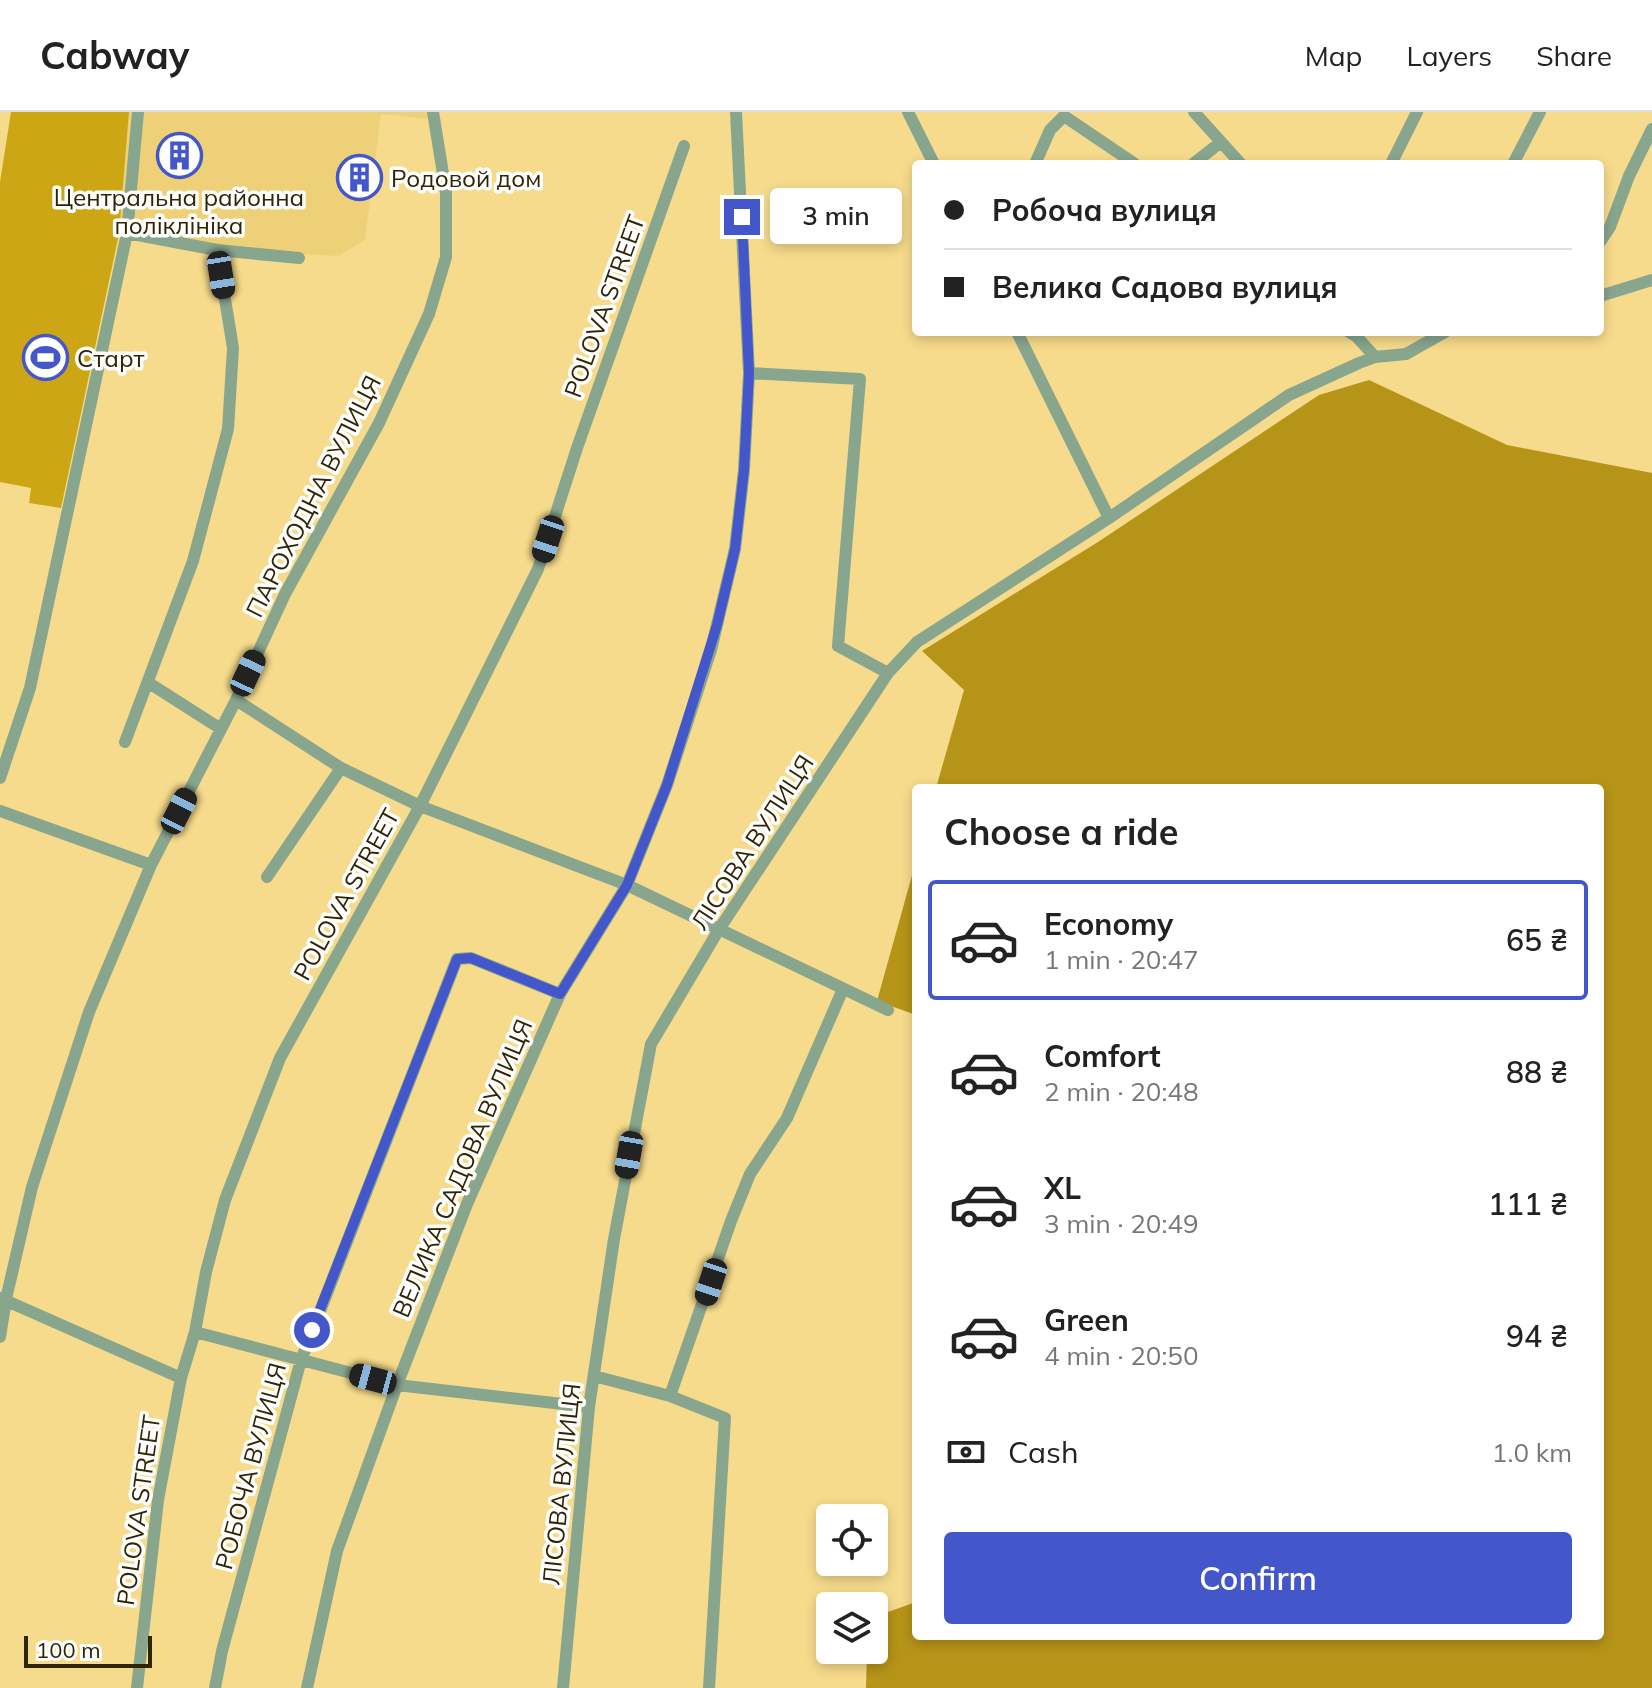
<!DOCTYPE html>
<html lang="en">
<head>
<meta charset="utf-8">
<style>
	:root { --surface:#fff; --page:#f6f6f6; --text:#222; --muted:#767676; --line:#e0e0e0; --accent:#4356ca }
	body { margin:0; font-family:Mulish,sans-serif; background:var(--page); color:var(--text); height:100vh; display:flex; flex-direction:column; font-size:30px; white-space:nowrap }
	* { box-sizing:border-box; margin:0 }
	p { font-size:26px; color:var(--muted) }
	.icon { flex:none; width:44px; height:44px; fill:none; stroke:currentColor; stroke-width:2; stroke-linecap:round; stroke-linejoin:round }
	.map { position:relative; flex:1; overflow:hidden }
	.panel { position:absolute; left:912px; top:672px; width:692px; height:856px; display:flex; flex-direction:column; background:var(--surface); border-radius:8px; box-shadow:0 4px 12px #0003 }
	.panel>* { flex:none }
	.top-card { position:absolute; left:912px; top:48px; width:692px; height:176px; border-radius:8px; box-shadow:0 4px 12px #0003; display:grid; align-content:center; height:176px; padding:0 32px; background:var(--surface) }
	.tools { position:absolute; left:816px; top:1392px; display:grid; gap:16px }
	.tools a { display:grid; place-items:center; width:72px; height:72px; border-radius:8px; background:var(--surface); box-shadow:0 4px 12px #0003; font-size:40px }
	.scale { position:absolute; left:24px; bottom:20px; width:128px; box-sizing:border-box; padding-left:8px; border:4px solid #302503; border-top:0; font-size:22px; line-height:28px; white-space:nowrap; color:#302503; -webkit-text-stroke:6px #fefefe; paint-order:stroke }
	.end { position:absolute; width:36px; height:36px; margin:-18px; border:10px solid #4356ca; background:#fff; box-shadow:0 0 0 4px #fff }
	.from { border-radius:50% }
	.bubble { position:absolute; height:56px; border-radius:8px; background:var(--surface); box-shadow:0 4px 12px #0003; font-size:26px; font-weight:600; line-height:56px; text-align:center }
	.car { position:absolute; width:24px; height:48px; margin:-24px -12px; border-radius:10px; box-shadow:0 0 6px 2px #0007; background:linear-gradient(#222 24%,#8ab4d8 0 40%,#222 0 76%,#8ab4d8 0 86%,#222 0) }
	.top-card b { display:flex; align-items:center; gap:28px; height:76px; font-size:30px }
	.top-card b+b { border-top:2px solid var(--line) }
	.top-card i { width:20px; height:20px; background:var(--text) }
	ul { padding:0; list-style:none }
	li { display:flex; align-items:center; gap:24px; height:120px; margin:0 16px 12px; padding:0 16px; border:4px solid transparent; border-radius:8px }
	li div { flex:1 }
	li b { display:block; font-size:30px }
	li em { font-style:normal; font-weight:600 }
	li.current { border-color:var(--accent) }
	li>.icon { width:72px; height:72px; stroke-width:1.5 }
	h2 { padding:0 32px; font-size:36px; line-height:96px }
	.pay { display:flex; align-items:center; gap:20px; height:88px; padding:0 32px; font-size:30px }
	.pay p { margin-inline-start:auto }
	.cta { display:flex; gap:16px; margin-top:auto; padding:16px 32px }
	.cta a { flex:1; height:92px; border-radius:8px; background:var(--accent); color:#fff; font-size:32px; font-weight:600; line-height:92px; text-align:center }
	header { display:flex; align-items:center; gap:48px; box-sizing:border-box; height:112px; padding:0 40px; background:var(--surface); border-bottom:2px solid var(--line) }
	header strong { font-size:38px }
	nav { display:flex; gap:44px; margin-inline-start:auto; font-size:28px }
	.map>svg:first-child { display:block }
</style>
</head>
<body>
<header>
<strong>Cabway</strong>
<nav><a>Map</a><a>Layers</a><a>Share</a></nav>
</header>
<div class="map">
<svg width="1652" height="1576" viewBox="0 0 1652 1576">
	<rect width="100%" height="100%" fill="#f6db8c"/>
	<path fill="#eed078" d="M129,0H428V7L381,2L365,127L339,144L285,141L119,122Z"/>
	<path fill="#cda615" d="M11,0H129L119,122L61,396L29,391L31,376L0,370V70Z"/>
	<path fill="#b69418" d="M1369,268L1507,333L1652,361V1576H866L867,1538H874V1505L916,1490V1524H1600V676H936L964,578L922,539L1098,430L1319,283Z
		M916,749V903L877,889Z"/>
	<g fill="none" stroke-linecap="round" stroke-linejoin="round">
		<path stroke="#88a58e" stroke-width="12" d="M908,0L934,52
			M1194,0L1241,52
			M1035,52L1050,18L1064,4L1135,52
			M1193,52L1221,30
			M1391,52L1417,0
			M1513,52L1540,0
			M127,121L217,138L299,146
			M1600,130L1610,115L1629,64L1652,17
			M1600,184L1652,168
			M1017,220L1109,406
			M1349,220L1357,225L1375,245
			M749,261L860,267L838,534L888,561
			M149,571L221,617
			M236,588L341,656L420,694L627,773L888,898
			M125,630L193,449L228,317L233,236L217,138
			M0,666L30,576L127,121L138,0
			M0,699L151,753
			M267,765L341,656
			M0,1186L181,1266
			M195,1220L397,1273L589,1295
			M0,1225L6,1187L32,1075L89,900L151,753L236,588L285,482L379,311L429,202L446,145V80L433,0
			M594,1264L670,1284L725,1306L709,1576
			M670,1284L731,1109L750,1062L787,1006L843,877
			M137,1576L158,1388L181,1266L195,1220L206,1160L225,1088L280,946L420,694L538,457L577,336L684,34
			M215,1576L222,1539L301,1248L457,847L471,846L560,882
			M307,1576L337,1439L397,1273L467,1092L560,882L627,773L667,673L711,538L735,437L744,358L749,261L736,0
			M563,1576L589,1295L614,1127L651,932L718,819L888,561L917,530L1109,406L1289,283L1359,251L1375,245L1406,242L1445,220"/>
	</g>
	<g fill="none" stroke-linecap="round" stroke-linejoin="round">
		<path stroke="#4356ca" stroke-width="10" d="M312,1218L457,847L471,846L560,882L627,773L667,673L717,513L735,437L744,358L749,261L742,105"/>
	</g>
	<defs>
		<symbol id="building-ring" viewBox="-11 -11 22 22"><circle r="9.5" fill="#fefefe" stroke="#4356ca" stroke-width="1.5"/><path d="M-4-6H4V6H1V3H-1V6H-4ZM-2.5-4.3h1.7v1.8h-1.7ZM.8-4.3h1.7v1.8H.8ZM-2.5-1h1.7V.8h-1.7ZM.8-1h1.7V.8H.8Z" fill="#4356ca"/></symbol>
		<symbol id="stadium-ring" viewBox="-11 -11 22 22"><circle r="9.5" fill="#fefefe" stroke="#4356ca" stroke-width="1.5"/><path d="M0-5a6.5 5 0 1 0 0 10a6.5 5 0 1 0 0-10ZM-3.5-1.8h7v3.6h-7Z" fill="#4356ca"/></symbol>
	</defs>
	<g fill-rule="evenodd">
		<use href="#building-ring" x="154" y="18" width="51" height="51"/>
		<use href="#building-ring" x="334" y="40" width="51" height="51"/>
		<use href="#stadium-ring" x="20" y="220" width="51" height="51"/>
	</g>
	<g text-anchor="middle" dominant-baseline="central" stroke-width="7" stroke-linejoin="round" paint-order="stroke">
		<g font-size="24" fill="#302503" stroke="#fefefe" text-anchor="start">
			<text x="391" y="66">Родовой дом</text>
			<text x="179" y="85" text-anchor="middle">Центральна районна<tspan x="179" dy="28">поліклініка</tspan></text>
			<text x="77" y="246">Старт</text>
		</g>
		<g font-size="24" fill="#302503" stroke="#fefefe">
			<text transform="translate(604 194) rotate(-70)">POLOVA STREET</text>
			<text transform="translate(313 384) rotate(-63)">ПАРОХОДНА ВУЛИЦЯ</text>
			<text transform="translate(752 730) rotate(-57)">ЛІСОВА ВУЛИЦЯ</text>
			<text transform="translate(346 782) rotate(-61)">POLOVA STREET</text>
			<text transform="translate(462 1056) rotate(-67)">ВЕЛИКА САДОВА ВУЛИЦЯ</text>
			<text transform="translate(250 1354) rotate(-75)">РОБОЧА ВУЛИЦЯ</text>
			<text transform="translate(561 1372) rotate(-84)">ЛІСОВА ВУЛИЦЯ</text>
			<text transform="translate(138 1398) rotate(-82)">POLOVA STREET</text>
		</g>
	</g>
</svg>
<div class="tools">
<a><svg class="icon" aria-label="locate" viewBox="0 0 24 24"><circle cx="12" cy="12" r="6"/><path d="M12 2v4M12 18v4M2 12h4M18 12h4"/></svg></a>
<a><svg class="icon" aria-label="layers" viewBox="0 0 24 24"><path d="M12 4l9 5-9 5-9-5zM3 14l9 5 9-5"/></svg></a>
</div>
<div class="scale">100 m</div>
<i class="end from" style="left:312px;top:1218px"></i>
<i class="end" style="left:742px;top:105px"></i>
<div class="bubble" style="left:770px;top:76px;width:132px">3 min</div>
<i class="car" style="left:221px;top:163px;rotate:171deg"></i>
<i class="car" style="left:548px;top:427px;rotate:198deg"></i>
<i class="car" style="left:248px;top:561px;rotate:25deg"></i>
<i class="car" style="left:179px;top:699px;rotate:27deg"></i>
<i class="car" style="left:629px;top:1043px;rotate:190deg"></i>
<i class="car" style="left:711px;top:1170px;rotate:198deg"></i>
<i class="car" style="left:373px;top:1267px;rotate:285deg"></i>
<div class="top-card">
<b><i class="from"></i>Робоча вулиця</b>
<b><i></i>Велика Садова вулиця</b>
</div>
<section class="panel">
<h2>Choose a ride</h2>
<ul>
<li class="current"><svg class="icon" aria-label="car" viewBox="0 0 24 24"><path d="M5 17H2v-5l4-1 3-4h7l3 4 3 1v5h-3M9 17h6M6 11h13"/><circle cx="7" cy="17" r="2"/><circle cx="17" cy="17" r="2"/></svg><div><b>Economy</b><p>1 min · 20:47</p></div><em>65 ₴</em></li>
<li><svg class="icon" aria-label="car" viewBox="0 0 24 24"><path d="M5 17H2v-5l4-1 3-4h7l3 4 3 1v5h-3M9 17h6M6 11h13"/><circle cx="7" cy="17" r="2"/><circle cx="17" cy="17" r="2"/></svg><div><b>Comfort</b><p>2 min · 20:48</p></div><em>88 ₴</em></li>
<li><svg class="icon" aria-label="car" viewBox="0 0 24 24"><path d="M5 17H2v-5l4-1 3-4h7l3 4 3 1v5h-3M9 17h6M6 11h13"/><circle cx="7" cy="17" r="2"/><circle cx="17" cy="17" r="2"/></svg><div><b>XL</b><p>3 min · 20:49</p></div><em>111 ₴</em></li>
<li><svg class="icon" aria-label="car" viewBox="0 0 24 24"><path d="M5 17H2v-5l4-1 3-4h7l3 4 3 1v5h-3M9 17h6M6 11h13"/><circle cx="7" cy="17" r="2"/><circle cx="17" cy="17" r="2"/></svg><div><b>Green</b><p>4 min · 20:50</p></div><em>94 ₴</em></li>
</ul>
<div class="pay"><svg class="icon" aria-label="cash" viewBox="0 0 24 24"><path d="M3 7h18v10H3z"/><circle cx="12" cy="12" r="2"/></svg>Cash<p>1.0 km</p></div>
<div class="cta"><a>Confirm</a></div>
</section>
</div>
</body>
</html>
